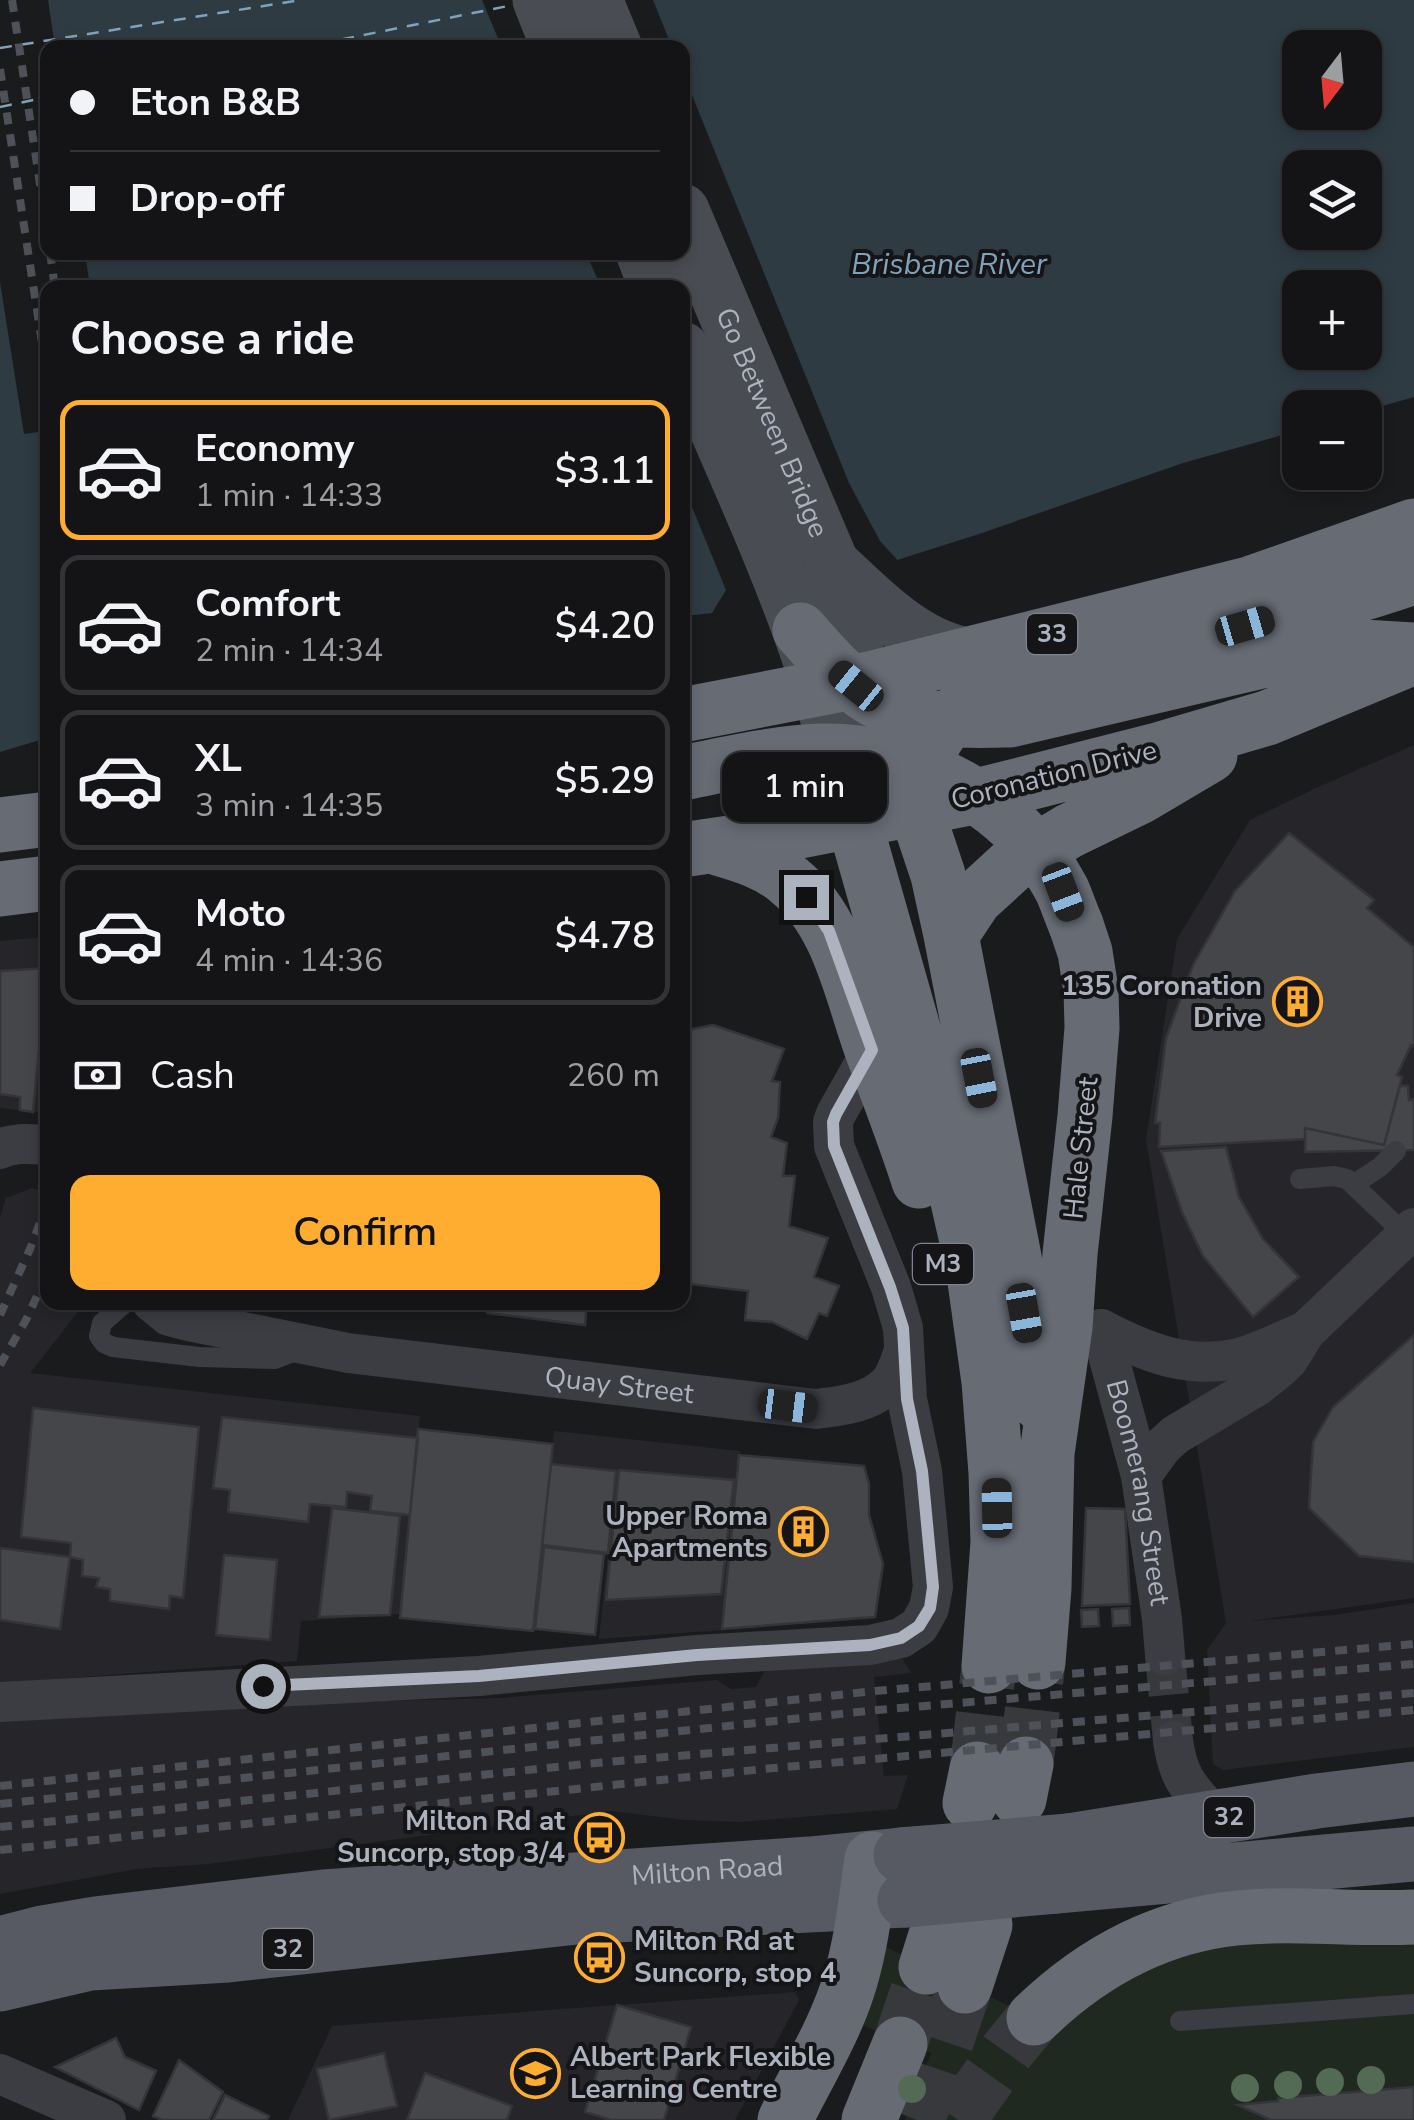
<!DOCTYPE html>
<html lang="en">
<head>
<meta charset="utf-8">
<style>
	:root { --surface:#141416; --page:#212123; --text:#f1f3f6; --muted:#9d9ea1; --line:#333335; --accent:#ffad31 }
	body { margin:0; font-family:"Nunito Sans",sans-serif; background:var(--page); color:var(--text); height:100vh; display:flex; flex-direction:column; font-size:38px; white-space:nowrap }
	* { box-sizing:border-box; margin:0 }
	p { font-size:32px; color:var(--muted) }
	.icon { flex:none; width:55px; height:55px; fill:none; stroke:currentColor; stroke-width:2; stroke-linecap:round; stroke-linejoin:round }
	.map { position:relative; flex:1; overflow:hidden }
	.details { position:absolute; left:40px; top:280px; width:650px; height:1030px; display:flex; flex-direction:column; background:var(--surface); border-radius:20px; box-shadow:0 5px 15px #0003,0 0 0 2px var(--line) }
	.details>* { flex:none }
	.banner { position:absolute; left:40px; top:40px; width:650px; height:220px; border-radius:20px; box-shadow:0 5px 15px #0003,0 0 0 2px var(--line); display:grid; align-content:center; height:220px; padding:0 30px; background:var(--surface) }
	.needle { width:65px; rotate:196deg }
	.fabs { position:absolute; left:1282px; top:30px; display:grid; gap:20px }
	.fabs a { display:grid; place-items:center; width:100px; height:100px; border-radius:20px; background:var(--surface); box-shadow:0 5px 15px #0003,0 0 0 2px var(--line); font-size:50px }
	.end { position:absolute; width:45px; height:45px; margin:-22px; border:12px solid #acb2be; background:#111; box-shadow:0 0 0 5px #111 }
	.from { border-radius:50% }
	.bubble { position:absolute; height:70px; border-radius:20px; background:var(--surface); box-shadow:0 5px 15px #0003,0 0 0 2px var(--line); font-size:32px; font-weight:600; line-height:70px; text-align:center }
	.car { position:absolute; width:30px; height:60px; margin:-30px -15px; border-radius:12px; box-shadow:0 0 8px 2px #0007; background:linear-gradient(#222 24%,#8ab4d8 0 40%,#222 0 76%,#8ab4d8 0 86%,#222 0) }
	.banner b { display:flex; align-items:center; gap:35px; height:95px; font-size:38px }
	.banner b+b { border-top:2px solid var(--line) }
	.banner i { width:25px; height:25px; background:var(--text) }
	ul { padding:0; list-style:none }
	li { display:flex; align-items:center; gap:30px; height:140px; margin:0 20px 15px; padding:0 10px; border:5px solid var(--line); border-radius:20px }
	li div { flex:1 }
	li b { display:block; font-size:38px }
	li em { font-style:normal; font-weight:600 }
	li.selected { border-color:var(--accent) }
	li>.icon { width:90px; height:90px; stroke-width:1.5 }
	h2 { padding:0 30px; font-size:45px; line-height:120px }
	.pay { display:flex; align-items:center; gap:25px; height:110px; padding:0 30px; font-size:38px }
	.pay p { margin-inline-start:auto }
	.primary-button { display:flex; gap:20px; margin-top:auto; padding:20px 30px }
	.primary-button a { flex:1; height:115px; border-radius:20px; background:var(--accent); color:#111; font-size:40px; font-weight:600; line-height:115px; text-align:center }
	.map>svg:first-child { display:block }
</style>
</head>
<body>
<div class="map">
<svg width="1414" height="2120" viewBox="0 0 1414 2120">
	<rect width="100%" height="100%" fill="#1a1b1d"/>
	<path fill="#26262a" d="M1414,745V1598L1250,1621L1334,1615L1414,1603V1747L1223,1770L1213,1764L1207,1650L1226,1623L1146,1139L1177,939L1250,820L1316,788Z
		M43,937L48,939L47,1113L0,1108V941Z
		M32,1188L47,1193L48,1302L85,1303L30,1373L420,1416L401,1614L301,1621L297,1661L0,1683V1217L6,1198Z
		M554,1431L740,1451L722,1630L599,1639L608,1553L542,1545Z
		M902,1658L911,1673L874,1677L884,1776L908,1775L897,1809L740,1822L685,1820L611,1811L208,1864L137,1869L0,1894V1717L266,1704L500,1698L717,1680L731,1689L756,1687L765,1670Z
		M795,1992L799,2000L735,2120H288L332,2026Z"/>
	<path fill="#1f2920" d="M1414,1929V2120H905L931,2053L857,2023L884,1946L1057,2029L1093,1983L1181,1943Z"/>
	<path fill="#2e3b43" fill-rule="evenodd" d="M0,0H1414V397L1365,411V408H1300V430L1183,463L979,534L825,583L767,608L683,616L682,288H48L47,738L0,752ZM48,48H682V252H48ZM1300,48H1365V112H1300ZM1300,168H1365V232H1300ZM1300,288H1365V352H1300Z"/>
	<path fill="#1a1b1d" d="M0,0H48L55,47L48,48V252L85,253L90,287L48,288L47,498L38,432L24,434L0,282Z
		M482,0H653L672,47L502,48Z
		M683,73L849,483L880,541L901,564L827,588L769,613L709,618L726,590L683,485L682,288L601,287L586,253L682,252Z"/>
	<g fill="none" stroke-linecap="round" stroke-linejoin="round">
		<path stroke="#80a3bb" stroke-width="2.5" stroke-dasharray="12 10" stroke-linecap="butt" d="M0,48L301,0
			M299,48L513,5
			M0,107L48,97"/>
	</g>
	<path fill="#44464a" stroke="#343439" stroke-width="2.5" d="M1289,833L1374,900L1367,908L1414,947V1046L1411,1045L1397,1075L1402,1077L1384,1145L1305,1128V1139L1159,1147L1160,1123H1155L1166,1038L1193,965L1235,891Z
		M47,968L33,1112L20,1110V1097L0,1094V971Z
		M713,1025L784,1049L772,1081L780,1082L778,1118L771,1137L787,1143L783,1176H795L789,1226L828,1238L814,1277L839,1286L827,1316L819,1313L807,1339L772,1322L745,1320L748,1291L682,1283V1031Z
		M1400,1086H1408L1409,1100L1414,1099V1150L1305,1152V1128L1384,1145Z
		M1226,1147L1239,1197L1263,1239L1299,1277L1253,1317L1203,1256L1182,1212L1161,1151Z
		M488,1302H587L585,1325L487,1313Z
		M1414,1335V1562L1359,1556L1309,1508L1313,1442L1333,1407Z
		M33,1408L199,1427L183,1598L170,1596L169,1609L110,1601V1589L96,1587L99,1578L82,1576L83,1560L70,1557L71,1543L21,1537Z
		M222,1417L418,1438L410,1515L370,1511L372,1496L347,1492L346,1507L310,1504L308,1522L228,1512L230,1490L213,1488Z
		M418,1429L553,1444L533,1631L400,1618Z
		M739,1455L864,1466L869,1484V1515L883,1564L875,1617L722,1629Z
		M551,1464L616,1471L608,1553L542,1545Z
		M619,1470L734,1480L721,1594L606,1600Z
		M332,1508L400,1516L390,1615L319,1617Z
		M1086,1508L1125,1509L1130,1604L1082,1606Z
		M544,1547L604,1554L595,1635L535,1629Z
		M0,1548L70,1557L60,1629L0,1620Z
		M224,1555L277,1560L270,1640L216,1635Z
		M1129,1608L1130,1625L1113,1626L1112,1609Z
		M1098,1609L1099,1626L1082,1627L1081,1610Z
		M617,2005L691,2027L664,2120H611L585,2112Z
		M116,2038L125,2057L156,2071L139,2110L55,2067Z
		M384,2053L397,2106L329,2120L317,2069Z
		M179,2060L223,2092L209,2120H162L153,2116Z
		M425,2073L512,2106L507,2120H407Z
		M1414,2087V2120H1271L1238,2105L1278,2101V2098Z
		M225,2095L269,2116L267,2120H213Z"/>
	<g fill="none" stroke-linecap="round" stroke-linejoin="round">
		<path stroke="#37393d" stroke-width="40" stroke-dasharray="40 20" stroke-linecap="butt" d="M1165,1655L1173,1741"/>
		<path stroke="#37393d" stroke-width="55" stroke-dasharray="55 28" stroke-linecap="butt" d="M1026,1764L1038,1662
			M977,1769L989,1666
			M900,2044L926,1967
			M917,2120L934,2077L965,1986
			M958,2120L1007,2051L1034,2018"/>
		<path stroke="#3b3d43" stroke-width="20" d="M1300,1179L1334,1176L1347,1179L1406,1235
			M1354,1184L1380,1167L1396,1151
			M126,1302L102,1323L99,1336L104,1343L113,1347L199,1357L275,1359L298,1350
			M1180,2021L1414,2004"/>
		<g stroke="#3b3d43" stroke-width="40">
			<path d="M0,1149C15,1142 30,1144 46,1145"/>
			<path id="s1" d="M152,1302L169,1316L188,1321L348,1353L816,1409C841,1406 872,1403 890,1382C896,1375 900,1362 903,1353"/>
			<path id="s2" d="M1101,1329L1141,1476L1162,1619L1165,1655"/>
			<path d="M1101,1329C1145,1352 1188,1370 1239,1358C1261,1352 1284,1340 1306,1331"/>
			<path d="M1141,1476L1162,1447L1175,1435L1257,1386L1276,1371L1288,1360L1306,1331L1414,1228"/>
			<path d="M0,1702L479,1676L697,1655L870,1645L901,1638L919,1626L929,1608L933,1587L922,1471L907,1399L903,1328L891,1287L834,1146L833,1122L836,1114L872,1050"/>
			<path d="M1173,1741C1179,1782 1191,1789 1217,1819"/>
			<path d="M0,2074L106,2120"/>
		</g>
		<g stroke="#494c53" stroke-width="55">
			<path d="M540,0L559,48"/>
			<path d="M595,0L615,48"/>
			<path id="s3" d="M682,211L832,564L836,601L882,719"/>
			<path d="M643,252L657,288"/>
			<path d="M682,349C726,452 774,554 810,659C828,712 840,767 854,821"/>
			<path d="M832,564C878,606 925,659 993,657"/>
		</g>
		<g stroke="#575a62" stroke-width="55">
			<path d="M1069,1841L1317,1801L1414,1789"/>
			<path d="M1056,1886L1414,1854"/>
			<path id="s4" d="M0,1944L42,1933L95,1924L324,1897L810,1864L901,1855"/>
			<path d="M0,1984L90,1963L228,1955L577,1917L905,1900"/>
		</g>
		<path stroke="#666b74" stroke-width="55" d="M800,630C822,655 845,682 873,699C914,723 965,721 1010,720L1330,645L1414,650
			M916,809L938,875L951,935L1014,1257L1039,1403
			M897,811C913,781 935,730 961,708C1010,666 1122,657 1186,642C1262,623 1340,602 1414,577
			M854,821L941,1127L973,1267L989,1382L996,1473L998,1542L989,1666
			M0,825L48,819
			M711,846C738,854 766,861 788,880C839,920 851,992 872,1050C888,1094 905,1137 919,1181
			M682,850L764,838L969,798L1158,750L1267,718L1414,657
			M0,889L48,883
			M951,935L975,899L1011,866L1069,831L1139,797L1210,755
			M1038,1662L1044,1588L1047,1453L1065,1327L1070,1254L1085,1116L1092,1028L1091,990L1085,952L1076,925
			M1019,1799L1026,1764
			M970,1803L977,1769
			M926,1967L938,1929
			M965,1986L985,1925
			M1034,2018C1090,1964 1158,1926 1237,1918C1295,1912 1355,1920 1414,1917
			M785,2120C807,2075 836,2029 850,1981C862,1941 866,1900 872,1859
			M869,2120L900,2044"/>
		<path stroke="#4e5158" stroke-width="8" stroke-dasharray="12 10" stroke-linecap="butt" d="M12,0L48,237
			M0,69L48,382
			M50,252L55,288
			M0,1315L30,1249L48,1202
			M0,1365L26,1320L48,1272
			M0,1786L875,1691L1414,1644
			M0,1804L877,1710L1414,1664
			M0,1827L584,1764L1414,1693
			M0,1850L764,1769L1414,1710"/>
		<path stroke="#575a62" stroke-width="55" d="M901,1855L1069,1841
			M905,1900L1056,1886"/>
		<path stroke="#666b74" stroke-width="55" d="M682,715L874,678L1249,584L1414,526
			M682,773C728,764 774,753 820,751C917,749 1016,802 1062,890C1067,901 1071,914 1076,925"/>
	</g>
	<g fill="#536a54">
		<circle cx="1371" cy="2080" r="14"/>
		<circle cx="1330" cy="2082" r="14"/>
		<circle cx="1288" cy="2085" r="14"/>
		<circle cx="1245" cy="2088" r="14"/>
		<circle cx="912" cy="2089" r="14"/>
	</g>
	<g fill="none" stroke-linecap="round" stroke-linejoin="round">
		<path stroke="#acb2be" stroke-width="12" d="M263,1686L479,1676L697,1655L870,1645L901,1638L919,1626L930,1608L933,1587L922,1471L907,1399L903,1328L890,1287L834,1146L833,1122L836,1114L872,1050L829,931L806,897"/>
	</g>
	<defs>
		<symbol id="building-ring" viewBox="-11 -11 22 22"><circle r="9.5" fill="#151518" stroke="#ffad31" stroke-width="1.5"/><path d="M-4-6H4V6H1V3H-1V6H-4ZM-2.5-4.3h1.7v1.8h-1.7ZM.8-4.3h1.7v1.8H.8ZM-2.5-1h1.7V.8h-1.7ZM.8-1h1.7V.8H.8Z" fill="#ffad31"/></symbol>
		<symbol id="bus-ring" viewBox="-11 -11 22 22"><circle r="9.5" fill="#151518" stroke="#ffad31" stroke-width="1.5"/><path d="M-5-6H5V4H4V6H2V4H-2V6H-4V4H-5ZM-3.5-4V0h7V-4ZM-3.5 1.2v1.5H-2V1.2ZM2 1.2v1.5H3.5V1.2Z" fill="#ffad31"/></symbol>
		<symbol id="school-ring" viewBox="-11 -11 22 22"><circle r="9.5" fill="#151518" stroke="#ffad31" stroke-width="1.5"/><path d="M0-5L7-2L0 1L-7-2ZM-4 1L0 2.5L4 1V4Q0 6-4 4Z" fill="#ffad31"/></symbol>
	</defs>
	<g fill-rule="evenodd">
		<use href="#building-ring" x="1270" y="974" width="55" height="55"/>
		<use href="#building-ring" x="776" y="1504" width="55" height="55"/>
		<use href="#bus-ring" x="572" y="1810" width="55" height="55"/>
		<use href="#bus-ring" x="572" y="1930" width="55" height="55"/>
		<use href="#school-ring" x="508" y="2046" width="55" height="55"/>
	</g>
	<g text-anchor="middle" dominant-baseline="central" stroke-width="8" stroke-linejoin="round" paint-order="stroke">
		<g fill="#151518" stroke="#7f838c" stroke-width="2.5">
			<rect x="1027" y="614" width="50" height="40" rx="8"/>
			<rect x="913" y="1244" width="60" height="40" rx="8"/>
			<rect x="1204" y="1797" width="50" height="40" rx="8"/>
			<rect x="263" y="1929" width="50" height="40" rx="8"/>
		</g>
		<g font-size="25" font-weight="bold" fill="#acb2be">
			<text x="1052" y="634">33</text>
			<text x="943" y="1264">M3</text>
			<text x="1229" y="1817">32</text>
			<text x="288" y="1949">32</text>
		</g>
		<g font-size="28" fill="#acb2be" stroke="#151518">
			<text stroke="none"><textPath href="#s3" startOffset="230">Go Between Bridge</textPath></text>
			<text transform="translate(1054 775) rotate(-14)">Coronation Drive</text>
			<text transform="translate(1081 1148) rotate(-84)">Hale Street</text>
			<text stroke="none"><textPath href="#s1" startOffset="478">Quay Street</textPath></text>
			<text stroke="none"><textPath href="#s2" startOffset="168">Boomerang Street</textPath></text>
			<text stroke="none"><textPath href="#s4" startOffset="712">Milton Road</textPath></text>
		</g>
		<g font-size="28" font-weight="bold" fill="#acb2be" stroke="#151518" text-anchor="end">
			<text x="1262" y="986">135 Coronation<tspan x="1262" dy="32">Drive</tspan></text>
			<text x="768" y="1516">Upper Roma<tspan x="768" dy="32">Apartments</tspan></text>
			<text x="565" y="1821">Milton Rd at<tspan x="565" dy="32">Suncorp, stop 3/4</tspan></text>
			<text x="634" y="1941" text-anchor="start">Milton Rd at<tspan x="634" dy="32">Suncorp, stop 4</tspan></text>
			<text x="570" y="2057" text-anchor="start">Albert Park Flexible<tspan x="570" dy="32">Learning Centre</tspan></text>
		</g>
		<g font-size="30" font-style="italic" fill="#80a3bb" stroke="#151518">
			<text x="949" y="264">Brisbane River</text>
		</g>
	</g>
</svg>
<div class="fabs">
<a><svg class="needle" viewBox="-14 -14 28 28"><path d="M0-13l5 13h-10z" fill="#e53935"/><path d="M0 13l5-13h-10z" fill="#9d9ea1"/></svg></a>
<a><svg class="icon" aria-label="layers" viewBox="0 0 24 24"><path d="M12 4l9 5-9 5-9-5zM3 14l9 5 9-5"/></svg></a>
<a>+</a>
<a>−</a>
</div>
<i class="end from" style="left:263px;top:1686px"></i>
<i class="end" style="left:806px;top:897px"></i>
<div class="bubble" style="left:722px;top:752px;width:165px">1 min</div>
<i class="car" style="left:1245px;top:626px;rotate:74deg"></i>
<i class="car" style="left:856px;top:686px;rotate:309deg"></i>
<i class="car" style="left:1063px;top:892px;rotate:159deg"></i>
<i class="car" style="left:979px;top:1078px;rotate:169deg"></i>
<i class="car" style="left:1024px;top:1313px;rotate:170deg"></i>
<i class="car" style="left:788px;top:1406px;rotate:97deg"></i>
<i class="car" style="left:997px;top:1508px;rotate:359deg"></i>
<div class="banner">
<b><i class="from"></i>Eton B&amp;B</b>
<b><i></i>Drop-off</b>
</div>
<section class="details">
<h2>Choose a ride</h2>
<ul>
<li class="selected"><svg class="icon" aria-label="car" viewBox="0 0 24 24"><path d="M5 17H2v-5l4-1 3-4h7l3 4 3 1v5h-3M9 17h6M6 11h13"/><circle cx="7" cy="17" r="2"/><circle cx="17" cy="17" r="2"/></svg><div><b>Economy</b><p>1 min · 14:33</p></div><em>$3.11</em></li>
<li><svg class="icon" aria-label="car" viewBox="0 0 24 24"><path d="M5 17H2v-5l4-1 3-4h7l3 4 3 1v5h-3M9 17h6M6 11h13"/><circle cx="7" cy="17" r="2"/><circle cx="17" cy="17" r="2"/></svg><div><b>Comfort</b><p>2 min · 14:34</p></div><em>$4.20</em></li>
<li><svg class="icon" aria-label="car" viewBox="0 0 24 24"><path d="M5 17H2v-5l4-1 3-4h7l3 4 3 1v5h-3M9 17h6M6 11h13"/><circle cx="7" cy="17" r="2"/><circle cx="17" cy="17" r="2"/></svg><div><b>XL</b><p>3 min · 14:35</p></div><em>$5.29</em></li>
<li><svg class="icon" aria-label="car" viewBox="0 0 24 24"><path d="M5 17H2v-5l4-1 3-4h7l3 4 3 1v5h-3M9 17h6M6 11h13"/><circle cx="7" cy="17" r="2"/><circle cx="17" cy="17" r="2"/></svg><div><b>Moto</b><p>4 min · 14:36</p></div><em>$4.78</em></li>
</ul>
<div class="pay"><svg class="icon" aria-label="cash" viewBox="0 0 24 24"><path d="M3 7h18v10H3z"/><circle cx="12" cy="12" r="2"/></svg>Cash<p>260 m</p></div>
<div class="primary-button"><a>Confirm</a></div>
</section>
</div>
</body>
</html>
